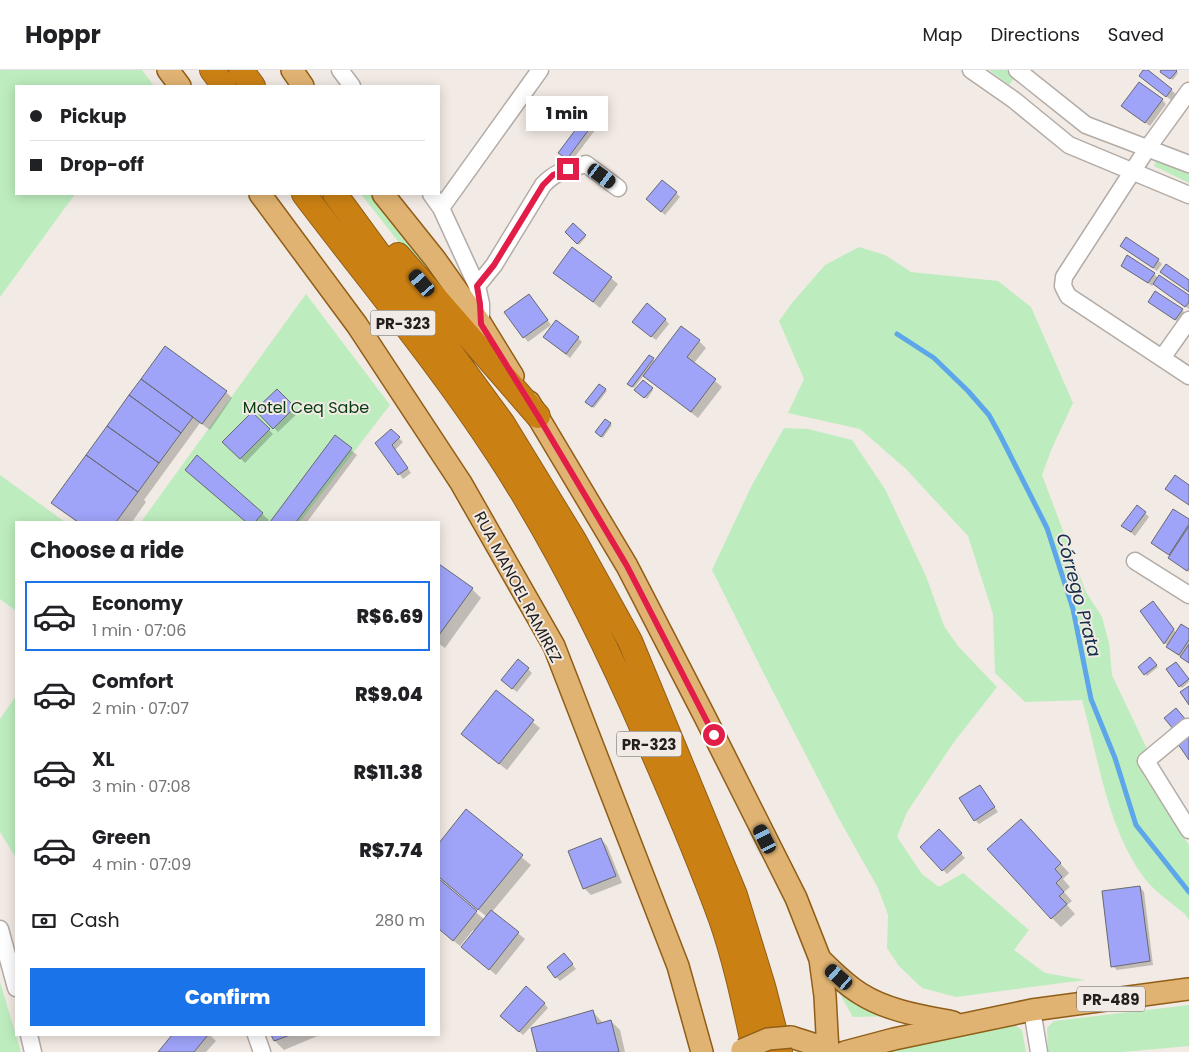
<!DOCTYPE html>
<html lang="en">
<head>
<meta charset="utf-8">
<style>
	:root { --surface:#fff; --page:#f6f6f6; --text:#202124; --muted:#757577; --line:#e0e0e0; --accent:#1a73e8 }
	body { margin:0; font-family:Poppins,sans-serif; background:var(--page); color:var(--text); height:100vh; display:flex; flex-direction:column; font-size:19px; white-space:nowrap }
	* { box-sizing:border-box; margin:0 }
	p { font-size:16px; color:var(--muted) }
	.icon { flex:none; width:28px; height:28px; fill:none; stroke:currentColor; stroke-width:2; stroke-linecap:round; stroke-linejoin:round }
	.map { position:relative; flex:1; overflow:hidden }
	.side { position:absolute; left:15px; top:451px; width:425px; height:515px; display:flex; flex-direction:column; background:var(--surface); border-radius:0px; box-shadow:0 2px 12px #0003 }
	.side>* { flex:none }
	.hud { position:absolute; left:15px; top:15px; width:425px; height:110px; border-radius:0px; box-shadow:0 2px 12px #0003; display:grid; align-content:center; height:110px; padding:0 15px; background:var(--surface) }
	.end { position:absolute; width:22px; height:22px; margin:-11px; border:6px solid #e11d48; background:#fff; box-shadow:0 0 0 2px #fff }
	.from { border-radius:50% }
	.bubble { position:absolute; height:35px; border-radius:0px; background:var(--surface); box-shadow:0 2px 12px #0003; font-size:16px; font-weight:800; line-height:35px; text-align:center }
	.car { position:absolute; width:15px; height:30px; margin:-15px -8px; border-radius:6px; box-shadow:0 0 4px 1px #0007; background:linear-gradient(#222 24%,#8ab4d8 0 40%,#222 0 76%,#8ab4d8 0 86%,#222 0) }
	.hud b { display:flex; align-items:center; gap:18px; height:48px; font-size:19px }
	.hud b+b { border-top:1px solid var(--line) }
	.hud i { width:12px; height:12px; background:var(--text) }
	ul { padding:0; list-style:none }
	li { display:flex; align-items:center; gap:15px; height:70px; margin:0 10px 8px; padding:0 5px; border:2px solid transparent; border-radius:0px }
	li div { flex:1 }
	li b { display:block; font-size:19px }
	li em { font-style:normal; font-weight:800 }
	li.active { border-color:var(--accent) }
	li>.icon { width:45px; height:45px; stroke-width:1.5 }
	h2 { padding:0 15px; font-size:22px; line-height:60px }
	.pay { display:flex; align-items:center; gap:12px; height:55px; padding:0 15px; font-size:19px }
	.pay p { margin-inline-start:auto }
	.cta { display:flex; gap:10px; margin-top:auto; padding:10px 15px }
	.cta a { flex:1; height:58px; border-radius:0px; background:var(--accent); color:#fff; font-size:20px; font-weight:800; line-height:58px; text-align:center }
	header { display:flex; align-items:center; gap:30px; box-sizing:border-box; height:70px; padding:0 25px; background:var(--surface); border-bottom:1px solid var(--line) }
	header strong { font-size:24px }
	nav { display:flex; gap:28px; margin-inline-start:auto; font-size:18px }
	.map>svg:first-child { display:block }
</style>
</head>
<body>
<header>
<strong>Hoppr</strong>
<nav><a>Map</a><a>Directions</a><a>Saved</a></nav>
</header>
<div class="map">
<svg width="1189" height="982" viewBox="0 0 1189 982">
	<rect width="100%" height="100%" fill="#f2eae4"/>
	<path fill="#bdedbe" d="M0,0H142L154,16H16V124H75L0,227Z
		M989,0H1006L1015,7L1009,15Z
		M1158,87L1189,102V113L1154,96Z
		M361,124H373L462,245L419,198Z
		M859,177L885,185L911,202L998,211L1031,237L1073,333L1052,378L1042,405L1086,522L1102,547L1109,573L1112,605L1148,681L1137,690L1144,706L1189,775V850L1185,844C1174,835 1153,820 1145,809C1107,758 1099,690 1082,630L1025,632L995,603L993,544L968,466L906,399L860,359L788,343L804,309L779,251L792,233L825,195Z
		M306,224L390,335L300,452H141Z
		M784,358L808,359L852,370L885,419L926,506L944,556L958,576L997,617L954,672L907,742L897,767L922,804L939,817L963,803L1029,860L1014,880L1045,903L1085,910L956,927L922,918L899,896L887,878L888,845L878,818L838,747L764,604L712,500L752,415Z
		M0,405L65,452H16V541L0,529Z
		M16,626V788L0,762V649Z
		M0,912L21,982H0Z
		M836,917L898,946L853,947Z
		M1189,935V976L1122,982H1048L1047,958L1054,951Z
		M1009,951L1022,960L1026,982H872Z"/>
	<path fill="#0003" d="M1145,0L1176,24L1171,30L1144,10Z
		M1163,0H1174L1178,3L1173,10L1163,3Z
		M1162,30L1166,34L1150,56L1127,40Z
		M595,50L599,55L571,92L560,83Z
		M676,123L680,127L665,145L651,133Z
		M573,155L586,167L579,175L566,162Z
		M1126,180L1158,190L1162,194L1157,201Z
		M1122,195L1154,204L1158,208L1189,227V239L1154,214L1152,216Z
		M555,202L611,208L618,214L600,238Z
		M533,230L551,255L528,272L506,243Z
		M1149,232L1182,240L1186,244L1180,253Z
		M665,249L669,254L656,270L638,256Z
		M544,267L578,268L582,272L570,288Z
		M699,271L706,278L694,293L722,317L698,348L644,305L634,318L630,316L653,289L655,292Z
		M643,312L653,320L647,329L636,320Z
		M599,315L607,321L594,338L588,334Z
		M277,320L299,342L278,362L257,340Z
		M226,322L232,328L210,360L200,353L144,430L146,432L132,452H77L53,433Z
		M252,343L273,364L245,393L224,372Z
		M610,354L612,355L603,368L596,362Z
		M391,360L403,372L395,380L411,403L403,409L376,373Z
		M335,367L357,385L307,452H271Z
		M193,407L262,444L269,450L267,452H247Z
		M1145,443L1149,447L1135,466L1123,456Z
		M1189,451V502L1174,492L1169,488L1171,486L1156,477Z
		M439,496L472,519L481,528L445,578L439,574Z
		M1157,537L1176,563L1189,561V593L1172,581L1165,573Z
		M1150,589L1158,597L1147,606L1140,597Z
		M1178,595L1189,611V612L1182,618L1180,616Z
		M528,599L532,603L517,622L506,614Z
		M496,622L540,658L507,700L470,671Z
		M980,716L998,742L979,754L975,750Z
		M466,741L531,795L492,842L525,869L496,905L463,877L475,862L473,860L460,876L439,859V811L485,850L487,847L439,808V775Z
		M939,760L965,788L947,804L922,777Z
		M1030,760L1069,803L1063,809L1070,817L1064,822L1072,831L1067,835L1075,844L1061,857L1052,848Z
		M601,769L607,776L622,813L591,825L584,818Z
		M1140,817L1144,822L1153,895L1117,900L1113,896Z
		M568,889L576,899L560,911L556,907Z
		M544,933L548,938L523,965L506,950Z
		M593,942L603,953L611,951L620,960L625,982H539Z
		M174,965H210L216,971L206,982H160Z
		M273,965H320L284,980L275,971Z"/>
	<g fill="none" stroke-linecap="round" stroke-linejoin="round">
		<path stroke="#5da6e9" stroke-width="5" d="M897,264L934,288L968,321L989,345L1000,365L1047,458L1073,539L1091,629L1115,688L1136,755L1189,822"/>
	</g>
	<path fill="#9fa4f9" stroke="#686971" d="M1143,0H1148L1172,19L1166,27L1139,6Z
		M1161,0H1176L1177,1L1170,9L1160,2Z
		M1139,12L1163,29L1145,53L1121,36Z
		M588,43L596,50L567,89L558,83Z
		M662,110L677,122L661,142L646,129Z
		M573,153L586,165L577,174L565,162Z
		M1126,167L1159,189L1153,198L1120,176Z
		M572,177L612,207L593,232L553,203Z
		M1127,185L1155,203L1148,213L1121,196Z
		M1166,194L1189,210V222L1160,202Z
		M1159,205L1189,225V232L1185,237L1153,214Z
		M1155,221L1183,239L1175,250L1148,232Z
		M529,224L548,250L523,268L504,242Z
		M647,233L666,249L651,267L632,252Z
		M556,250L579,267L566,284L543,267Z
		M681,256L700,270L687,287L716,309L691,342L643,306Z
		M165,276L227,321L202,354L141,309Z
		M649,285L654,288L632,317L627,314Z
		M141,309L193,347L181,363L129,325Z
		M643,310L653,318L644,328L634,320Z
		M599,314L606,319L592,337L585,332Z
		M277,319L295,337L273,359L255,340Z
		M129,325L181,363L159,393L107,356Z
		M252,342L270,359L240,389L222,372Z
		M605,349L611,353L601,367L595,362Z
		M107,356L159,393L138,422L86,385Z
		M391,359L400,367L392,375L408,398L398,405L375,373Z
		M335,365L352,378L296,452H270Z
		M86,385L138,422L116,452H78L51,433Z
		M197,385L263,443L255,452H246L185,400Z
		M1175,405L1189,415V435L1165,419Z
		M1137,435L1146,442L1131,462L1121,456Z
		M1173,439L1189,449V454L1169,485L1151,473Z
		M1189,456V498L1187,501L1168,488Z
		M439,494L473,518L439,565Z
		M1153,531L1174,559L1164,574L1140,541Z
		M1181,554L1189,559V570L1179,585L1166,577Z
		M1189,574V593L1180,587Z
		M1150,587L1157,595L1144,605L1138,597Z
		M518,589L529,598L512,619L501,610Z
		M1176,592L1189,609L1179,617L1166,599Z
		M1189,616V635L1180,622Z
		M496,620L534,650L499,694L461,664Z
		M1176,638L1186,650L1174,660L1164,648Z
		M1189,666V690L1178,674Z
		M980,715L995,737L974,751L959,728Z
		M466,739L523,785L478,840L439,807V773Z
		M1021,749L1061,793L1055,799L1062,807L1056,813L1064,822L1059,826L1067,834L1051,849L987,779Z
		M939,759L962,783L942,801L920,777Z
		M601,768L616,806L583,819L568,781Z
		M439,809L477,841L453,871L439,859Z
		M1140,816L1150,891L1111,897L1102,821Z
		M491,840L519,862L489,900L461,877Z
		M564,883L573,894L555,908L547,897Z
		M526,916L545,933L519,962L500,946Z
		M593,940L597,954L611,950L619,982H537L531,958Z
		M172,965H208L194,982H158Z
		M271,965H290L274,971Z"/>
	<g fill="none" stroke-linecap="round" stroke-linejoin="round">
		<defs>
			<path id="minor" d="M340,0L352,16
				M971,0L1014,30L1069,75L1189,125
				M1017,0L1086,55L1189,94
				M1189,21L1147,79L1064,207L1063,216L1068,226L1189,306
				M431,124L441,138L477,216L481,234V254
				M441,138L540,0
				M477,216L494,195L543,115C556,101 568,99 586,94L618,118
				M1162,288L1189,250
				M1135,491L1189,525
				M1187,657L1146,691L1189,760
				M0,859L16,918
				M1032,940L1039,982
				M29,965L33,982
				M256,965L262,982"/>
			<path id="major" d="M168,0L180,16
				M292,0L303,16
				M260,124L357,255L461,413L554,576L678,896L702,982
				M383,124L435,189L481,254L513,306
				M529,332L627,496L705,647L796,828L820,889L825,926L828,982
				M820,889C833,902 846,915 861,924C888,941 922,946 953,952
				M791,967L816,975L828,982
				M845,982L894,969L1032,940L1189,919"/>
			<path id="highway" d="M212,0L224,16
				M241,0L253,16
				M304,124C369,210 439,293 498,384C557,474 605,572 648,671C674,730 699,789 721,849C736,892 745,937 755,982
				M335,124L503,354L574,470L630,571L735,825L763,916L780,982
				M398,185L538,346"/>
		</defs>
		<use href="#minor" stroke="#b3aba5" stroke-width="19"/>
		<use href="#major" stroke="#905e17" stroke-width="24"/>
		<use href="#highway" stroke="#905e17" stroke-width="26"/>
		<use href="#minor" stroke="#fff" stroke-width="16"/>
		<use href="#major" stroke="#e0b372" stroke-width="21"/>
		<use href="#highway" stroke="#cb8014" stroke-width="24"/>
		<defs>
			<path id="major-bridge" d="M742,980L768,969L791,967"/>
		</defs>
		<use href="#major-bridge" stroke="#905e17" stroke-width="24" stroke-linecap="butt"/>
		<use href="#major-bridge" stroke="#e0b372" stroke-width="21"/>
	</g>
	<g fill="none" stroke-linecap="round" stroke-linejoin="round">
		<path stroke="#e11d48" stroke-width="6" d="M568,99L553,105L543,115L494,195L477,216L480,234L481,254L538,346L627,496L714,665"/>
	</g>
	<g text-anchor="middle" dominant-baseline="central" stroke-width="4" stroke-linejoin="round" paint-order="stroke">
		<g fill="#f2eae4" stroke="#605c59" stroke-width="1">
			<rect x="370.5" y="240.5" width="65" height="25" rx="4"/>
			<rect x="616.5" y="661.5" width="65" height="25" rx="4"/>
			<rect x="1077" y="916.5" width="68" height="25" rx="4"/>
		</g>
		<g font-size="15" font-weight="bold" fill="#221f1d">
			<text x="403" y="253">PR-323</text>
			<text x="649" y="674">PR-323</text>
			<text x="1111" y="929">PR-489</text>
		</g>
		<g font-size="16" fill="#063d10" stroke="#f2eae4">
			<text x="306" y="337">Motel Ceq Sabe</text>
		</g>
		<g font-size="16" fill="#221f1d" stroke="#f2eae4">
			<text transform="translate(518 517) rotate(62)">RUA MANOEL RAMIREZ</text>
		</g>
		<g font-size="18" font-style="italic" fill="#102f49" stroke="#f2eae4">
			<text transform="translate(1079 525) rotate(75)">Córrego Prata</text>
		</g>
	</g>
</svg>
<i class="end from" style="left:714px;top:665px"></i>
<i class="end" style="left:568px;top:99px"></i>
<div class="bubble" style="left:526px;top:26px;width:82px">1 min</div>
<i class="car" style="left:602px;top:106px;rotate:126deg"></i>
<i class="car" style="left:422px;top:213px;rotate:319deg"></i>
<i class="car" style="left:765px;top:769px;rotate:333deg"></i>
<i class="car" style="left:839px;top:907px;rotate:311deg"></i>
<div class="hud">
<b><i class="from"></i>Pickup</b>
<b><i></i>Drop-off</b>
</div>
<section class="side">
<h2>Choose a ride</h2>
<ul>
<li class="active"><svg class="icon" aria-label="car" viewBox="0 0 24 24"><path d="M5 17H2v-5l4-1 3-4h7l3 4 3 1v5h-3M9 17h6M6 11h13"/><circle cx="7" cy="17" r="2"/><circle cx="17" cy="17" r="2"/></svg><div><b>Economy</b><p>1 min · 07:06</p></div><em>R$6.69</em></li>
<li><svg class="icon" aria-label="car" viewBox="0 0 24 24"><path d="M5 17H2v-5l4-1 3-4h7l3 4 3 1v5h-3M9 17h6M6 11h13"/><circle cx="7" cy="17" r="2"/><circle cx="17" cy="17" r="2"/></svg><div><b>Comfort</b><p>2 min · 07:07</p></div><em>R$9.04</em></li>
<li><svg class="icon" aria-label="car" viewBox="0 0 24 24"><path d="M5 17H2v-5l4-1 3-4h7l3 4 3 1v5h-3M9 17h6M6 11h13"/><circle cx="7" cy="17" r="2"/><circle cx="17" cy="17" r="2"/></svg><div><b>XL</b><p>3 min · 07:08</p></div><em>R$11.38</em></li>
<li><svg class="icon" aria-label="car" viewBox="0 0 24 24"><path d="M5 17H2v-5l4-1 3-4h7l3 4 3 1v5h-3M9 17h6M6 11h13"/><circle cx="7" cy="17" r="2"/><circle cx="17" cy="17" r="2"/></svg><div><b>Green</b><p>4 min · 07:09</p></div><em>R$7.74</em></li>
</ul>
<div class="pay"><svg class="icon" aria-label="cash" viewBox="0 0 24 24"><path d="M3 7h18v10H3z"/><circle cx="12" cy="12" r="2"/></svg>Cash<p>280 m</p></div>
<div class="cta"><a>Confirm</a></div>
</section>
</div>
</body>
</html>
